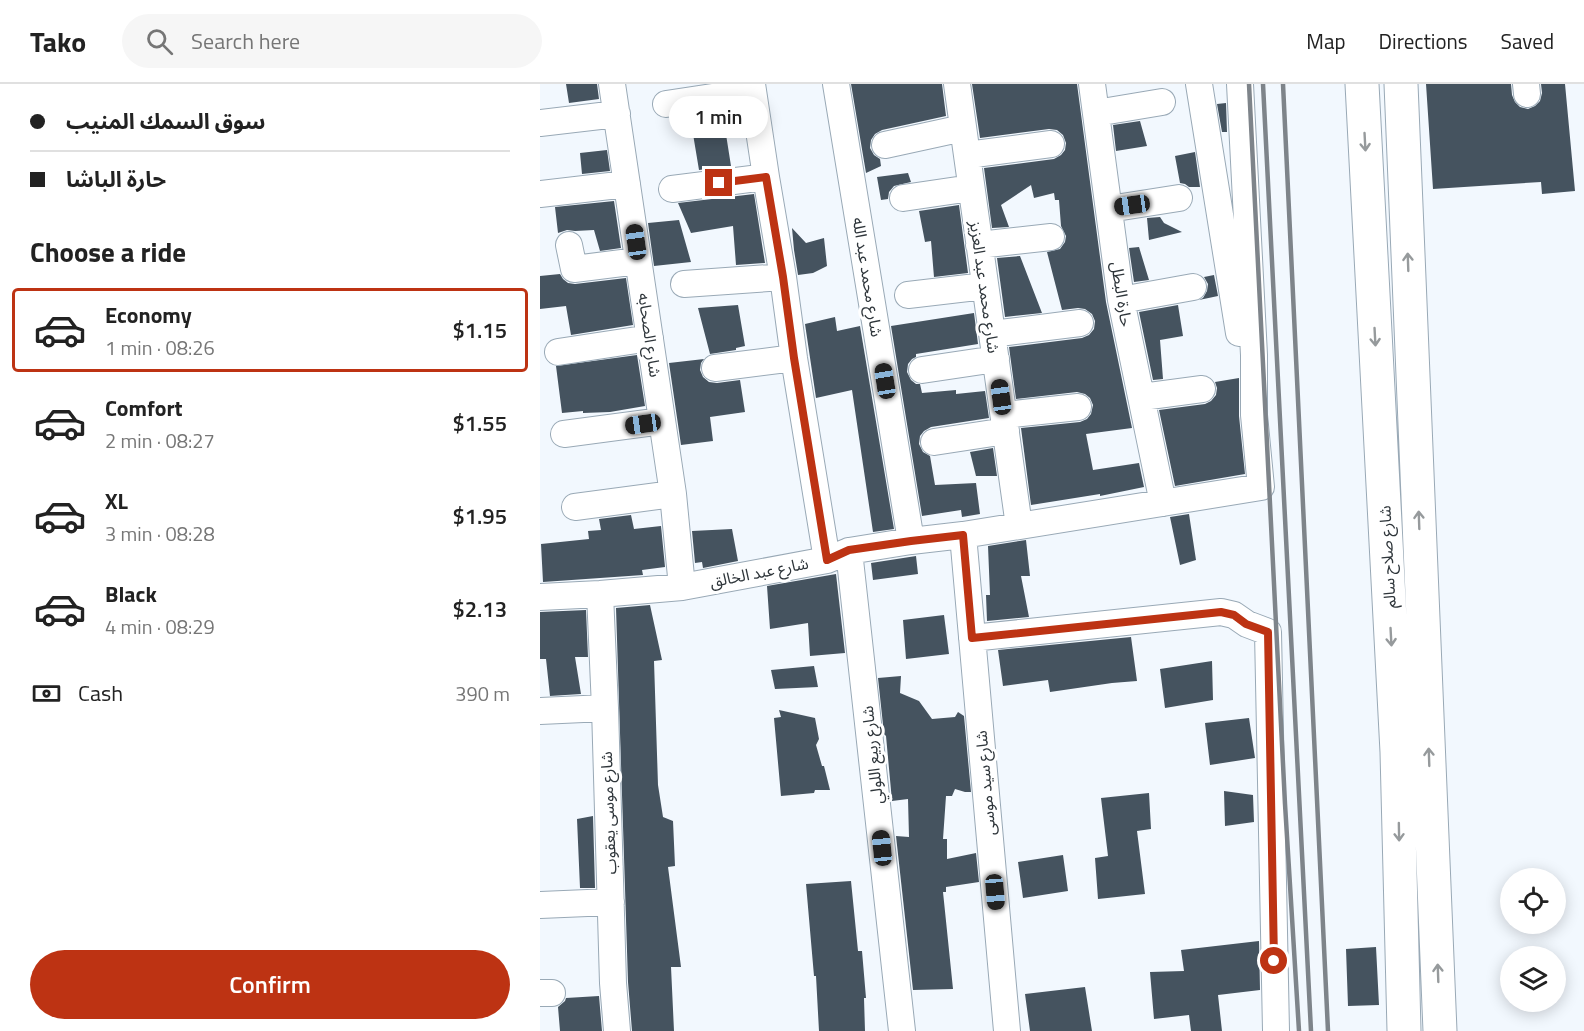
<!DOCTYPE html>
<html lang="en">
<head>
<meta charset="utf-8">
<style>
	:root { --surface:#fff; --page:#f6f6f6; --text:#222; --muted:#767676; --line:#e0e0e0; --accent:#bd3313 }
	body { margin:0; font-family:"Titillium Web","Noto Sans Arabic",sans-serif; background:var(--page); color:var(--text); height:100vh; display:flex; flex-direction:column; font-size:22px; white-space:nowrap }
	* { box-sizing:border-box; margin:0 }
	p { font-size:20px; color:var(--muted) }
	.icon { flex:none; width:33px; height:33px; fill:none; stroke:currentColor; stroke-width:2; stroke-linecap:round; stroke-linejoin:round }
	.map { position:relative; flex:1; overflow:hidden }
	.details { display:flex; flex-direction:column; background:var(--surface); width:540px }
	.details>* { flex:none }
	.top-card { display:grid; align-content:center; height:132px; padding:0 30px; background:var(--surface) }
	.controls { position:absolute; left:960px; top:784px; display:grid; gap:12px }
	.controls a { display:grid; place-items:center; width:66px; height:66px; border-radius:50%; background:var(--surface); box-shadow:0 3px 15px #0003; font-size:30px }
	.end { position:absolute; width:27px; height:27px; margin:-14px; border:8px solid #bd3313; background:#fff; box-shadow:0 0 0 3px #fff }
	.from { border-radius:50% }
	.bubble { position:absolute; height:42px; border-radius:21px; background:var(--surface); box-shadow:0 3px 15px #0003; font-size:20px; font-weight:600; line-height:42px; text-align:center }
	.car { position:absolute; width:18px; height:36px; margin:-18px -9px; border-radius:8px; box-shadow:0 0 4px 2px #0007; background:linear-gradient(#222 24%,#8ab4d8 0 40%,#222 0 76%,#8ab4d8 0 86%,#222 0) }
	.top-card b { display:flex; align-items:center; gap:21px; height:57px; font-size:22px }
	.top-card b+b { border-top:2px solid var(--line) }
	.top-card i { width:15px; height:15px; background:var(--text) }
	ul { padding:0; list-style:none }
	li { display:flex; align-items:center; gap:18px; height:84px; margin:0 12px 9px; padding:0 18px; border:3px solid transparent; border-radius:6px }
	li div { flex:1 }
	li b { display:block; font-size:22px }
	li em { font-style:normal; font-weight:600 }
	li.on { border-color:var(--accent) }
	li>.icon { width:54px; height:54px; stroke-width:1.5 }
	h2 { padding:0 30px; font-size:27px; line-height:72px }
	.pay { display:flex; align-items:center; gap:15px; height:66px; padding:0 30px; font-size:22px }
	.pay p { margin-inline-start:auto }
	.button { display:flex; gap:12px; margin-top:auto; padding:12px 30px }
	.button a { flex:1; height:69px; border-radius:36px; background:var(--accent); color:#fff; font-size:24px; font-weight:600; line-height:69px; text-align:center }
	header { display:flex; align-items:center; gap:36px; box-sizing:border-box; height:84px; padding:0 30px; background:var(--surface); border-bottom:2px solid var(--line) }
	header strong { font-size:28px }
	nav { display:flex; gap:33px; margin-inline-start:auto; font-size:21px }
	.search { width:420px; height:54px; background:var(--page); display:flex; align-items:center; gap:15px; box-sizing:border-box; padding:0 21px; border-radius:33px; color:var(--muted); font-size:22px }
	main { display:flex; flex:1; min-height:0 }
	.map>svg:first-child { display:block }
</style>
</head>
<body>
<header>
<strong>Tako</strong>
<div class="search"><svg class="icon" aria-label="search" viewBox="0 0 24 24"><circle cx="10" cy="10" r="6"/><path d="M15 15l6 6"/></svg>Search here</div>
<nav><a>Map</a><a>Directions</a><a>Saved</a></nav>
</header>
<main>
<section class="details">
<div class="top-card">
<b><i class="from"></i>سوق السمك المنيب</b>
<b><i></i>حارة الباشا</b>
</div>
<h2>Choose a ride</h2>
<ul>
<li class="on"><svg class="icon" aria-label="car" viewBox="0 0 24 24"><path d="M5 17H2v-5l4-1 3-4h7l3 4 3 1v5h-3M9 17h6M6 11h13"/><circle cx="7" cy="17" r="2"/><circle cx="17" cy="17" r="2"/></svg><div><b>Economy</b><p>1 min · 08:26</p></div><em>$1.15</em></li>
<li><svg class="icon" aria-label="car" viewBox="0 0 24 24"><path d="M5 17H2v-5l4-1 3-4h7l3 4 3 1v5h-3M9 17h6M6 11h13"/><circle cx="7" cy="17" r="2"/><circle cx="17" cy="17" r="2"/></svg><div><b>Comfort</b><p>2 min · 08:27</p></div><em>$1.55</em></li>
<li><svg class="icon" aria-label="car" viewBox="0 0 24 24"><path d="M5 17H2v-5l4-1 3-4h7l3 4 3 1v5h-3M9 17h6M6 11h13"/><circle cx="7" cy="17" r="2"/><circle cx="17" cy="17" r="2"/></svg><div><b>XL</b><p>3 min · 08:28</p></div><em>$1.95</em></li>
<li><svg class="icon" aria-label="car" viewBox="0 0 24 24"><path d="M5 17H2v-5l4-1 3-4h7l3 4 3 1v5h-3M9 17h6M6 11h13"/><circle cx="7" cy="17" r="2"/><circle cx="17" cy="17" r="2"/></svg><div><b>Black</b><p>4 min · 08:29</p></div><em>$2.13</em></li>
</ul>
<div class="pay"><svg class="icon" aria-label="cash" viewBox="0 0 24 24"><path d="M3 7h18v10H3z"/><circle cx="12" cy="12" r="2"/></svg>Cash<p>390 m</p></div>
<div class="button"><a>Confirm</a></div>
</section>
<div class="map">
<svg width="1044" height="947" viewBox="0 0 1044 947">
	<rect width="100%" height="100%" fill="#f2f8fe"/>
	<path fill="#45535f" d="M26,0H57L59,15L29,19Z
		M311,0H402L406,32L342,46L335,50L331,56L330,64L334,71L340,75L341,82L326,89Z
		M432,0H537L566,218L592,344L546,350L553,386L599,379L604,403L560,412V410L491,421L481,344L540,338L547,335L551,330L553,321L550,314L545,310L537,308L476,315L469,263L542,254L549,251L554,245L555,237L552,230L545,225L538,224L522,226L507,168L520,165L525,158L526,152L521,142L519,116H515L514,109L494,114L491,101L461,121L469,143L452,144L444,84L514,75L521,71L525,66L526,59L523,51L517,46L509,45L440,54Z
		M886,0H971L972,11L975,18L980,23L988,25L995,22L1000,17L1002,9L1001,0H1025L1035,107L1002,110L1001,98L893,105Z
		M686,19L687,48H682L677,20Z
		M200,24L203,43L185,44L191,82L159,86L150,32Z
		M600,37L607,62L576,67L573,41Z
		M67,66L70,87L42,90L40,69Z
		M655,68L660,103H649L645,100L640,99L635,72Z
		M368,89L371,98L354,102L349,108L348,115L341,116L337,93Z
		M214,110L225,179H224L196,181L193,142L151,149L138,119Z
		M74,117L81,164L60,167L54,146L35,147L27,146L18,149L15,123Z
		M419,121L428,189L394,193L391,157L385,158L379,127Z
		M620,133L624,139L642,148L609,156L607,134Z
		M139,136L151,178L114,182L108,139Z
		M252,144L266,159L284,154L287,182L273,189L258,191L254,166Z
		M599,163L609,196L594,198L589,164Z
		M480,172L502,229L465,233L457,174Z
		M20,190L23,195L28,199L35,200L86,194L93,241L31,251L26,222L0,225V192Z
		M674,191L678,212L659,216L663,214L667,207L668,200L664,193Z
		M198,221L205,262L196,264V266L170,270L158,224Z
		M638,221L643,252L620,256L623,295L613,296L599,228Z
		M434,229L438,260L376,270V273L372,275L368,280L367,288L371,296L376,300H380L382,309L416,306V310L445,307L449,334L391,343L384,347L380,352L379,360L383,368L390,372L395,401L436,399L440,430L422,433L421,426L382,432L351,242Z
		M295,233L297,247L320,242L354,445L333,448L312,306L276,314L265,240Z
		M97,271L105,322L70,328L43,329V327L22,329L16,282Z
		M164,275L161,279L160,286L163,293L169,298L177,299L200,296L205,328L170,333L173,357L141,361L129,279Z
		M699,294V332L705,390L635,402L619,326L665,320L671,317L676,311L677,304L675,298Z
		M453,364L457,392H436L430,368Z
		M649,430L656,476L640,481L630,433Z
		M91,431L94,445L121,442L125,483L102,486L103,491L3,498L1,460L49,455L48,447L61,446L59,435Z
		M192,445L198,477L163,484L162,478L155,479L152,447Z
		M486,456L490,492H481L489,533L447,537L446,511H450L448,462Z
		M376,472L378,490L333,496L331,479Z
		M296,490L305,569L270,572L268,539L230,545L227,502Z
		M110,521L122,576L114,577L118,701L123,733L133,737L135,782L128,783L141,883H131L134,947H92L88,898L76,524Z
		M46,526L48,573H35L41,610L10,612L6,575H0V528Z
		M404,531L409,570L366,575L363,536Z
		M591,553L597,597L572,599L510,608L508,596L463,602L458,566Z
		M672,577L673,616L625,624L620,585Z
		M274,582L278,603L235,605L231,586Z
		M361,592L360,609L379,617L392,635L415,633L418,628L424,632L431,708H425L415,705L412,712H406L403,755H407V775L436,769L439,798L406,803V808H403L413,905L373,906L356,752L369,753L368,715L352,717L346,652L344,650L338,594Z
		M239,626L275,634L279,655L276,661L282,682H284L290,706H275L274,709L241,712L234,634L241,633Z
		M709,634L715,674L670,681L665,639Z
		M684,707L713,711L714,738L685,742Z
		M609,709L611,745L597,747L605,810L558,815L555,774L568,772L561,714Z
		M53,732L55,804H40L37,735Z
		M523,771L528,807L483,814L478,778Z
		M311,797L318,867H322L326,914H324L325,947H279L276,892H274L266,800Z
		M719,857L720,906L678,911L682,947H651L649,931L614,935L610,888L644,887L641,866Z
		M836,863L839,921L808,922L806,865Z
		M545,903L552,947H490L485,910Z
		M59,912L62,947H20L18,923L25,917L26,914Z"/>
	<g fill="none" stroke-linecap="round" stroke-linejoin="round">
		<defs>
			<path id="minor" d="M72,0L133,410L142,503
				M212,0L226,93L243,193L254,274L287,476
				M296,0L371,457
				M417,0L479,442
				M552,0L581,216L623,419
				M659,0L699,249
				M986,0L987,10
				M126,20L213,7
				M556,29L622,18
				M0,39L77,30
				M345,61L423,44
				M427,71L511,60
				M132,105L226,93
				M0,110L87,100
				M363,114L431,104
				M569,125L639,114
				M29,161L34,185L98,177
				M439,161L511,153
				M144,200L243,193
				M368,211L445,202
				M581,216L653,203
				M452,250L540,239
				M18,268L110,254
				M175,284L254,274
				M382,286L456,275
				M602,313L662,305
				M464,331L538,323
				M24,350L122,337
				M394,358L466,347
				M35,423L133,410
				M423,451L467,947
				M309,467L362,947
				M60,510L65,624L73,899L77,947
				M0,513L60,510L142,503L287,476L309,467L371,457L423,451L721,403L714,331V271L700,0
				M432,554L681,528L694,531L707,540L728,548L736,947
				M0,627L65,624
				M0,821L71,818
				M0,909H12"/>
			<path id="trunk" d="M822,0L857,668L864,947
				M861,0L900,947"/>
		</defs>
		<use href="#minor" stroke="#99a9b6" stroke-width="28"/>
		<use href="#trunk" stroke="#99a9b6" stroke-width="35"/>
		<use href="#minor" stroke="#fff" stroke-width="26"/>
		<use href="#trunk" stroke="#fff" stroke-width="33"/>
		<path stroke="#7e848a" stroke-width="4.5" d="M709,0L745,720L759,947
			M723,0L771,947
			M743,0L788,947"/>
	</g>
	<defs><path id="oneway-shaft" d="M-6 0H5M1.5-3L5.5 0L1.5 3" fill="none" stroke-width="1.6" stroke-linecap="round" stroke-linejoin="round" transform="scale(1.5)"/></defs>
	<g stroke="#969a9c">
		<use href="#oneway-shaft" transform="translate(825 58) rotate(87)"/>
		<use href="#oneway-shaft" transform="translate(868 178) rotate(-92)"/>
		<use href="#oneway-shaft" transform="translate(835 253) rotate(87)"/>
		<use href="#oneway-shaft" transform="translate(879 436) rotate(-92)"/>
		<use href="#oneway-shaft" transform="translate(851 553) rotate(87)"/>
		<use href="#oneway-shaft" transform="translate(889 673) rotate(-92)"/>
		<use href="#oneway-shaft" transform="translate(859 748) rotate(89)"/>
		<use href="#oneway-shaft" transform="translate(898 889) rotate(-92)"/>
	</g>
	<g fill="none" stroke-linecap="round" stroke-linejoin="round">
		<path stroke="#bd3313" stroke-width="8" d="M179,99L226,93L243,193L254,274L287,476L309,466L371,457L423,451L432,554L681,528L694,531L706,540L728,548L734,877"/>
	</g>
	<g text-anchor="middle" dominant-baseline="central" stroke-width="6" stroke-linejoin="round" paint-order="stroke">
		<g font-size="16" fill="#2e353a" stroke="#fff">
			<text transform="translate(328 193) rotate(81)">شارع محمد عبد الله</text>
			<text transform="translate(445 203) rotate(82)">شارع محمد عبد العزيز</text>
			<text transform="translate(582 210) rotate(81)">حارة البطل</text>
			<text transform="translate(110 251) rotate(82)">شارع الصحابه</text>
			<text transform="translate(847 473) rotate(-93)">شارع صلاح سالم</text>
			<text transform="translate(219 488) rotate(-11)">شارع عبد الخالق</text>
			<text transform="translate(332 671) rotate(-96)">شارع ربيع اللولي</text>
			<text transform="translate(445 699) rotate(-95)">شارع سيد موسى</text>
			<text transform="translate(68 729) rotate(-92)">شارع موسى يعقوب</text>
		</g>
	</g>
</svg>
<div class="controls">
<a><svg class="icon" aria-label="locate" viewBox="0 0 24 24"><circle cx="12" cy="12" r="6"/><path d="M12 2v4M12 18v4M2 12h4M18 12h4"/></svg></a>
<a><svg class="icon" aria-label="layers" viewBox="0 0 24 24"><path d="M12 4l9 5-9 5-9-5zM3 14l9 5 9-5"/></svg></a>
</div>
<i class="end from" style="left:734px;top:877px"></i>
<i class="end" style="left:179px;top:99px"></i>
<div class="bubble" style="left:129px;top:12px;width:99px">1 min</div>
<i class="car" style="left:592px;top:121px;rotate:262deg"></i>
<i class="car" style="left:96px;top:158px;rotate:352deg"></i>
<i class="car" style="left:345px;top:297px;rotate:351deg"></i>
<i class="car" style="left:461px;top:313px;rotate:352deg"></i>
<i class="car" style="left:103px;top:340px;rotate:262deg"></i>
<i class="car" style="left:342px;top:764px;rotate:354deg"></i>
<i class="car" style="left:455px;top:808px;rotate:175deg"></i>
</div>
</main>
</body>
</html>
